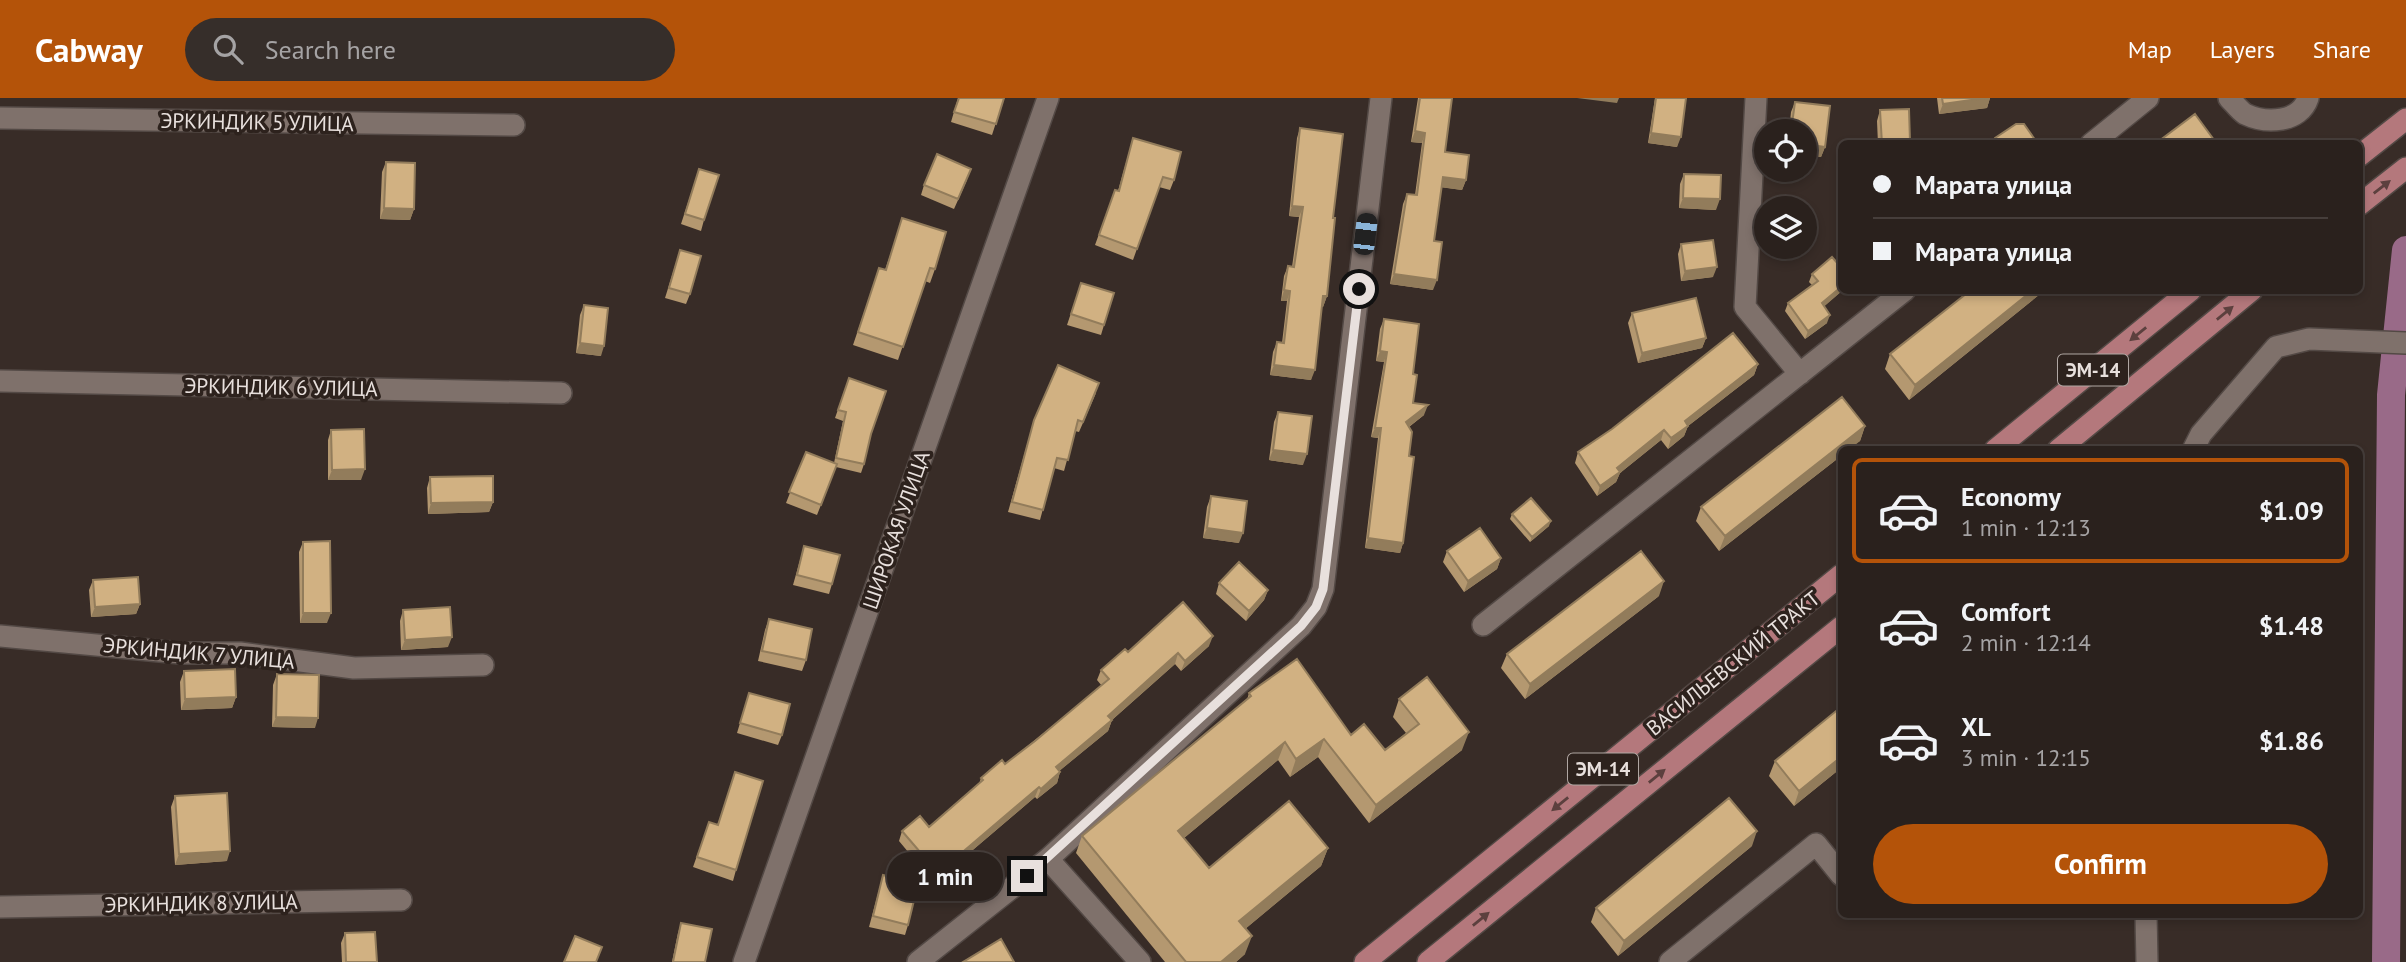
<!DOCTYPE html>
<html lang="en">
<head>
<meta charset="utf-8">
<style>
	:root { --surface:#2a211d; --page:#362e2a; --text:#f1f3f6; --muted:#a5a3a4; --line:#463e3b; --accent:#b45309 }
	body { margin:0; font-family:"PT Sans",sans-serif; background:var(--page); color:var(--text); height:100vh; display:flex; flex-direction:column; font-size:26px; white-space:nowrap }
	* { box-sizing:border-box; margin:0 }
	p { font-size:23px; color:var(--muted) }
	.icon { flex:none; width:38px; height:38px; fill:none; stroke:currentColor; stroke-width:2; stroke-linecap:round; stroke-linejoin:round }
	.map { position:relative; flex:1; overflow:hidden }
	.panel { position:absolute; left:1838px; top:348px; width:525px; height:472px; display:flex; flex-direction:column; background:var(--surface); border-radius:10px; box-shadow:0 4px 10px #0003,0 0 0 2px var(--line) }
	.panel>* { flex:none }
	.hud { position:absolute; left:1838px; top:42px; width:525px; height:154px; border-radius:10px; box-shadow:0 4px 10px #0003,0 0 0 2px var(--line); display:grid; align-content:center; height:154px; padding:0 35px; background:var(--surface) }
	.tools { position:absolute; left:1754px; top:21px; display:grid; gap:14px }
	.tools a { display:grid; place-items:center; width:63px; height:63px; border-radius:50%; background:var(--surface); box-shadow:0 4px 10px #0003,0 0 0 2px var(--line); font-size:35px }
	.end { position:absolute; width:32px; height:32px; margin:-16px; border:9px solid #e8e0dd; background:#111; box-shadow:0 0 0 4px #111 }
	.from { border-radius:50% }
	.bubble { position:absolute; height:49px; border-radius:24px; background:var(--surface); box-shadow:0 4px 10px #0003,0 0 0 2px var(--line); font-size:23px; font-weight:800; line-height:49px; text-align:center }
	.car { position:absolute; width:21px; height:42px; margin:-21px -10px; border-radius:9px; box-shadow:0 0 5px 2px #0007; background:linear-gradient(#222 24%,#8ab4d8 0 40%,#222 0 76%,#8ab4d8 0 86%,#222 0) }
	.hud b { display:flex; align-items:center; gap:24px; height:66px; font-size:26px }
	.hud b+b { border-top:2px solid var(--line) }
	.hud i { width:18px; height:18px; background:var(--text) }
	ul { padding:12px 0 0; list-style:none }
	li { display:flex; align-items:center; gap:21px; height:105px; margin:0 14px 10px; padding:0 21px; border:4px solid transparent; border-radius:10px }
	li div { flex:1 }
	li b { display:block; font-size:26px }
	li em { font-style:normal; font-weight:800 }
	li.active { border-color:var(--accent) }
	li>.icon { width:63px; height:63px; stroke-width:1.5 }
	.cta { display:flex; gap:14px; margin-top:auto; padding:14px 35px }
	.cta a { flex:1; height:80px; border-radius:42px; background:var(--accent); color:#fff; font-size:28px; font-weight:800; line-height:80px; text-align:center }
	header { display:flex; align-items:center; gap:42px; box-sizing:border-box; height:98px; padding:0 35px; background:var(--accent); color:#fff }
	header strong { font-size:33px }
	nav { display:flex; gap:38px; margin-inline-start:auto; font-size:24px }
	.search { width:490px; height:63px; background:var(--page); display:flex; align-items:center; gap:18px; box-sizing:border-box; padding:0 24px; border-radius:38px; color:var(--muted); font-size:26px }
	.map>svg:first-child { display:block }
</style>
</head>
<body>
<header>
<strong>Cabway</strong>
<div class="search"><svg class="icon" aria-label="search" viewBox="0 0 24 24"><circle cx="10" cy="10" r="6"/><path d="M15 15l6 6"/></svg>Search here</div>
<nav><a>Map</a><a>Layers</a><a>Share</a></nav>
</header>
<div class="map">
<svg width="2406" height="864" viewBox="0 0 2406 864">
	<rect width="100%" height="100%" fill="#382c27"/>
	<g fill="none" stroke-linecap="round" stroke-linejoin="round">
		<path stroke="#996a88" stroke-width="28" d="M2386,864L2391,297L2406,152"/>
		<defs>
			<path id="minor" d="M1756,0L1745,209L1800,276
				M2229,0C2234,5 2239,12 2245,16C2266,26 2300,25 2308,0
				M0,20L514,27
				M2091,46L2148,0
				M0,283L561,295
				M2193,352L2201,336L2276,249L2309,241L2406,245
				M1483,527L1905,192
				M0,538L181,555H240L354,570L483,567
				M1048,761L1140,864
				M0,809L401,802
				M2146,817L2147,864
				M744,864L1048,0
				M918,864L1048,761L1301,528L1316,509L1323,491L1381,0
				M1670,864L1816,746L1841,777"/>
			<path id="major" d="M2359,58L2406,21
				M2359,107L2406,70
				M1995,352L2191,192
				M2058,352L2252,192
				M1365,864L1841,477
				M1428,864L1841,529"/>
		</defs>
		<use href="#minor" stroke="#534945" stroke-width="24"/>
		<use href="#major" stroke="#534945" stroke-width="24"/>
		<use href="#minor" stroke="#7f716b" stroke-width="21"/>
		<use href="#major" stroke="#b4787c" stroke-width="21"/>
	</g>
	<path fill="#b49870" d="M958,0H1004L992,37L951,24Z
		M1418,0H1452L1445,54L1466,82L1462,92L1441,89L1434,143L1433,192L1390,186L1403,106L1407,96L1415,97L1422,45L1411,44Z
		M1655,0H1686L1677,49L1648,45Z
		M1937,0H1990L1987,10L1939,16Z
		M1795,4L1825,49L1821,59L1804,57V33H1789L1791,14Z
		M1880,12L1910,46H1878L1877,23Z
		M1300,30L1333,120L1327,198L1323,209L1322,208L1311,282L1270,277L1273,254L1277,244L1282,245L1287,203H1281L1284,178L1288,168L1292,169L1299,119L1289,118L1297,40Z
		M1133,40L1174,82L1170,92L1159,89L1133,162L1095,147L1115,92L1118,93Z
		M386,64L414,111L410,122L380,121L382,74Z
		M699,71L704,122L701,133L681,126Z
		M1684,76L1716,112L1679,110L1680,86Z
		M967,82L954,111L921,97L924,87Z
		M898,134L935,171L930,185L925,183L898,262L853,247L879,170L885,172Z
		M1681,146L1713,179L1681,183L1678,156Z
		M680,152L690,196L686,206L665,200Z
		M1812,176L1841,192H1843L1824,208L1827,225L1805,241L1785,213L1788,205L1812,187L1809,184Z
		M1081,185L1104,227L1101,237L1067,227Z
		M1971,192H2045L1909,302L1885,271L1890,256Z
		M584,207L601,258L576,255L580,217Z
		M1632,215L1706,240L1702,250L1638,265L1628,225Z
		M1384,221L1413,276V305L1424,317L1409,329V358L1403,445L1400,455L1365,450L1378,340L1371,339L1384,264L1376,263L1380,231Z
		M1758,266L1754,277L1688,328L1684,338L1668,351L1661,342L1620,375L1616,384L1597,398L1575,365L1578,354Z
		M849,280L871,336L864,366L861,375L836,369L817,417L786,405L806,354L834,365L843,323L835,320Z
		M1096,295L1079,334L1075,333L1064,373L1054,370L1040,422L1008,414L1034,322Z
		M1278,314L1303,367L1269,362L1274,324Z
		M1865,328L1860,343L1841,352V358L1719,453L1696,423L1701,409Z
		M331,332L361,382H328V342Z
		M430,379L493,404L489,414L428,416L427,390Z
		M1211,398L1239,445L1203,440L1207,409Z
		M1512,416L1549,428L1530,444L1510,421Z
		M303,444L327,525H300L299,454Z
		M804,448L832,486L829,496L793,487Z
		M1447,453L1501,460L1497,471L1464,494L1443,464Z
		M93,482L140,506L136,516L91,519L89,492Z
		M1219,485L1268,492L1264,502L1246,523L1216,496Z
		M1659,498L1525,601L1501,570L1507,556Z
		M403,512L448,549L401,552L400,523Z
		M769,521L806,562L802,573L758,563L765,532Z
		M1209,548L1181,573L1175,566L1112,622L1108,633L1059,673L1060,674L1057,685L1037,701L1035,699L934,785L899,743L902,733L929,729L979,686L981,680L1005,666L1102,588L1097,582L1101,572L1128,554Z
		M184,573L236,599L232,610L181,612L180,584Z
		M277,576L315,630L272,629L273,587Z
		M749,595L782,637L778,647L737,635Z
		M1249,595L1351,637L1385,652L1406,635L1393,619L1399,601L1462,652L1369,725L1318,659L1290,679L1278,662L1184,740L1209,770L1328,750L1321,768L1245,831V856L1236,864H1165L1076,755L1082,738L1247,602Z
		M1841,609V670L1794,708L1769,678L1775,663Z
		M175,698L227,763L175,767L171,709Z
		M709,724L718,727L736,772L733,783L693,769Z
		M1752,748L1618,858L1591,824L1596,810Z
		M883,777L908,827L905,837L869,829Z
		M681,825L705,864H672L678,835Z
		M345,835L377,864H342L341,845Z"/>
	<path fill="#927c5b" d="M1577,0H1619L1617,5Z
		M1985,0H1990L1987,10L1939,16L1943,6Z
		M1415,33L1425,35L1422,45L1411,44Z
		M1651,35L1681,39L1677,49L1648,45Z
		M1804,46L1825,49L1821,59L1804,57Z
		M1443,79L1466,82L1462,92L1439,89Z
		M1683,100L1720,101L1716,112L1679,110Z
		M1292,108L1303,109L1299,119L1289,118Z
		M384,110L414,111L410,122L380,121Z
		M1717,169L1713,179L1681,183L1685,173Z
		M1394,176L1437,182L1433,192L1390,186Z
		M1841,189V192H1843L1819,213L1822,205Z
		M1284,192L1290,193L1287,203H1281Z
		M2033,192H2045L1909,302L1915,287Z
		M1323,198H1327L1323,209L1319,208Z
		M1830,217L1827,225L1805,241L1808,233Z
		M1706,240L1702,250L1638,265L1642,255Z
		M580,245L604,248L601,258L576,255Z
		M1380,253L1387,254L1384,264L1376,263Z
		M1758,266L1754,277L1688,328L1684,338L1668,351L1671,340L1685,323Z
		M1274,267L1315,272L1311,282L1270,277Z
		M1428,307L1424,317L1402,334L1406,324Z
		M1865,328L1860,343L1849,352H1841V358L1719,453L1725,438Z
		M1375,330H1381L1378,340L1371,339Z
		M1664,332L1661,342L1620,375L1616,384L1597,398L1600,388L1617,370Z
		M1273,352L1307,356L1303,367L1269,362Z
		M365,371L361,382H328L332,372Z
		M493,404L489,414L428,416L431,405Z
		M1551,423L1549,428L1530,444L1532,439Z
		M1207,430L1243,435L1239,445L1203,440Z
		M1368,440L1403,445L1400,455L1365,450Z
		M1501,460L1497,471L1464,494L1468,483Z
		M1664,483L1659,498L1525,601L1530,586Z
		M1268,492L1264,502L1246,523L1249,513Z
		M140,506L136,516L91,519L95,509Z
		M303,515H331L327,525H300Z
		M1213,538L1209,548L1181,573L1185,563Z
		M452,539L448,549L401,552L405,542Z
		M1178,555L1175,566L1105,628L1108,618Z
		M236,599L232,610L181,612L185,601Z
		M276,619L318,620L315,630L272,629Z
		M1112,622L1108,633L1052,679L1056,669Z
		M1469,634L1462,652L1369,725L1376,707Z
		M1324,641L1318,659L1290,679L1296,661Z
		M1285,644L1278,662L1172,750L1178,733Z
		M1841,659V670L1794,708L1799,693Z
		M1060,674L1057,685L1037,701L1041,691Z
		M1039,689L1035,699L934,785L938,775Z
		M1757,733L1752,748L1618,858L1624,843Z
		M1328,750L1321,768L1233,841L1239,823Z
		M230,753L227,763L175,767L179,756Z
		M1252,838L1245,856L1236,864H1221Z"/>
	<path fill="#d1b182" stroke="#927c5b" stroke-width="2" d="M959,0H1004L996,26L954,14Z
		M1420,0H1452L1445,54L1469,57L1466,82L1443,79L1434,143L1442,144L1437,182L1394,176L1407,96L1417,97L1425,35L1415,33Z
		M1656,0H1686L1681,39L1651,35Z
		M1942,0H1985L1943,6Z
		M1795,4L1830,8L1825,49L1804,46V33H1791Z
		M1909,11L1910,44L1882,46L1880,12Z
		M2195,16L2217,46H2155Z
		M2016,26H2024L2038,46H1995V40Z
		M1300,30L1343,36L1333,120H1335L1327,198H1323L1315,272L1274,267L1277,244L1284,245L1290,193L1284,192L1288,168L1294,169L1303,109L1292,108Z
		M1133,40L1181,54L1174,82L1163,79L1137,151L1099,137L1115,92L1119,93Z
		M937,56L971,71L958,101L924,87Z
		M386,64L415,65L414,111L384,110Z
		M699,71L719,77L704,122L685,116Z
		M1684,76L1721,77L1720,101L1683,100Z
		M902,120L946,134L935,171L930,170L903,249L858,234L879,170L886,172Z
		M1713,142L1717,169L1685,173L1681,146Z
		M680,152L701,158L690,196L669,190Z
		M1832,159L1839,167L1841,166V189L1822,205L1830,217L1808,233L1788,205L1818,183L1812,176Z
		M1081,185L1114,195L1104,227L1071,216Z
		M1971,192H2033L1915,287L1890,256Z
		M1696,200L1706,240L1642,255L1632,215Z
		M584,207L608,210L604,248L580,245Z
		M1384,221L1419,226L1413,276L1417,277L1413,305L1428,307L1406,324L1412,334L1409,358L1414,359L1403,445L1368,440L1381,330H1375L1387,254L1380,253Z
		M1733,235L1758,266L1685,323L1688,328L1671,340L1664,332L1617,370L1620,374L1600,388L1578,354L1612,331Z
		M1058,267L1099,285L1083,324L1078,322L1068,362L1057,360L1043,412L1012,404L1034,322Z
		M849,280L886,293L871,336L864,366L836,360L846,314L838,312Z
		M1842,299L1865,328L1725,438L1701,409Z
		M1278,314L1312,318L1307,356L1273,352Z
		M364,331L365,371L332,372L331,332Z
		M806,354L837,366L821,407L789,394Z
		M493,378V404L431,405L430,379Z
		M1211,398L1247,403L1243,435L1207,430Z
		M1531,400L1551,423L1532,439L1512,416Z
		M1480,430L1501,460L1468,483L1447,453Z
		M330,443L331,515H303V444Z
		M804,448L840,457L832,486L797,477Z
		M1641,453L1664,483L1530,586L1507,556Z
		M1239,464L1268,492L1249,513L1219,485Z
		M138,479L140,506L95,509L93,482Z
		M1183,504L1213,538L1185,563L1178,555L1108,618L1112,622L1056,669L1060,674L1041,691L1039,689L938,775L902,733L920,718L929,729L983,682L981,680L1002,662L1005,666L1035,643L1109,581L1101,572L1125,551L1128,554Z
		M450,509L452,539L405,542L403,512Z
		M769,521L812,531L806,562L762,553Z
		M1297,561L1351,637L1364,626L1385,652L1419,626L1399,601L1427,579L1469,634L1376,707L1324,641L1296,661L1285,644L1178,733L1209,770L1289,703L1328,750L1239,823L1252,838L1221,864H1186L1082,738L1251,598L1249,595Z
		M235,571L236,599L185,601L184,573Z
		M277,576L319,577L318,620L276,619Z
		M749,595L790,606L782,637L740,625Z
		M1841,609V659L1799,693L1775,663Z
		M735,674L763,683L736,772L697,759L709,724L718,727Z
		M227,695L230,753L179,756L175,698Z
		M1729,700L1757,733L1624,843L1596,810Z
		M883,777L918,786L908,827L873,818Z
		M681,825L712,831L705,864H673Z
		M375,834L377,864H346L345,835Z
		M575,838L602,849L596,864H564Z
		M1001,841L1014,864H963Z"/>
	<defs><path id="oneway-solid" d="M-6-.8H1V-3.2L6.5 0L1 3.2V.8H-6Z" transform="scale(1.75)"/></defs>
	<g fill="#5c403e">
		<use href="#oneway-solid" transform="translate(2382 89) rotate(-38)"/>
		<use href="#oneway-solid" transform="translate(2225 215) rotate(-39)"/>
		<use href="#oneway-solid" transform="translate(2138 236) rotate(141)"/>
		<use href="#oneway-solid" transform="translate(1657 678) rotate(-39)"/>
		<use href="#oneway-solid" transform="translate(1560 706) rotate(141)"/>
		<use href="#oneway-solid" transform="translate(1481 821) rotate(-39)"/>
	</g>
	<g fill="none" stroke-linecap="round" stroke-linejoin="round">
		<path stroke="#e8e0dd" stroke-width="9" d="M1027,778L1301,528L1316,509L1323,491L1359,191"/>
	</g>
	<g text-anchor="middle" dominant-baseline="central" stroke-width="7" stroke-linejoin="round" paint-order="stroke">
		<g fill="#2d221d" stroke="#b0a7a3" stroke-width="2">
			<rect x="2058" y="256.5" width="70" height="31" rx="5"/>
			<rect x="1568" y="655.5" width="70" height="31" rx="5"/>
		</g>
		<g font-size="19" font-weight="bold" fill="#e8e0dd">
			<text x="2093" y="272">ЭМ-14</text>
			<text x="1603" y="671">ЭМ-14</text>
		</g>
		<g font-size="21" fill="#e8e0dd" stroke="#2d221d">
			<text transform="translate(257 24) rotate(1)">ЭРКИНДИК 5 УЛИЦА</text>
			<text transform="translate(281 289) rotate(1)">ЭРКИНДИК 6 УЛИЦА</text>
			<text transform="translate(896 432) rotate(-71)">ШИРОКАЯ УЛИЦА</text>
			<text transform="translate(199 555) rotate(5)">ЭРКИНДИК 7 УЛИЦА</text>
			<text transform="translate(1733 565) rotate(-39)">ВАСИЛЬЕВСКИЙ ТРАКТ</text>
			<text transform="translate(201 805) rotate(-1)">ЭРКИНДИК 8 УЛИЦА</text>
		</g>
	</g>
</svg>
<div class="tools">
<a><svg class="icon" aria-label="locate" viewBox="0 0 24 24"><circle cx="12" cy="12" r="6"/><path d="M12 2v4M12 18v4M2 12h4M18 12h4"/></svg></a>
<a><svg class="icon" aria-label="layers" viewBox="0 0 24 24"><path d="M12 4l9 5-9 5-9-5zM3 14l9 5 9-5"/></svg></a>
</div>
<i class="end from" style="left:1359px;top:191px"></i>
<i class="end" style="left:1027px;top:778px"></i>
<div class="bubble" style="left:887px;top:754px;width:116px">1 min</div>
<i class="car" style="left:1365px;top:136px;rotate:7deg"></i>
<div class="hud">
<b><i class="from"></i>Марата улица</b>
<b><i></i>Марата улица</b>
</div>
<section class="panel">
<ul>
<li class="active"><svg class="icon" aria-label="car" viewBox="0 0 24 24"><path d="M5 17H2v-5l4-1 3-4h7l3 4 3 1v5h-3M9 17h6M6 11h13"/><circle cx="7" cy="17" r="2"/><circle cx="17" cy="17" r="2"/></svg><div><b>Economy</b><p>1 min · 12:13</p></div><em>$1.09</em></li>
<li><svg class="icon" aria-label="car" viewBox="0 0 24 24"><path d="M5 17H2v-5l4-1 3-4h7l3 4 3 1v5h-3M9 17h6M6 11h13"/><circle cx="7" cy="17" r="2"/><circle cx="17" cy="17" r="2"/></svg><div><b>Comfort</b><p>2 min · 12:14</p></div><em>$1.48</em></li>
<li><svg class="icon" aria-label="car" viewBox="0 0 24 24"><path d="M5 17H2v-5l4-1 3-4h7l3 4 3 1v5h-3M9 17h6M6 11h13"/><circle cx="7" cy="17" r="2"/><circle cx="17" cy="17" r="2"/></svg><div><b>XL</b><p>3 min · 12:15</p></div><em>$1.86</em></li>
</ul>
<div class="cta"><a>Confirm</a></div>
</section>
</div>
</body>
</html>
